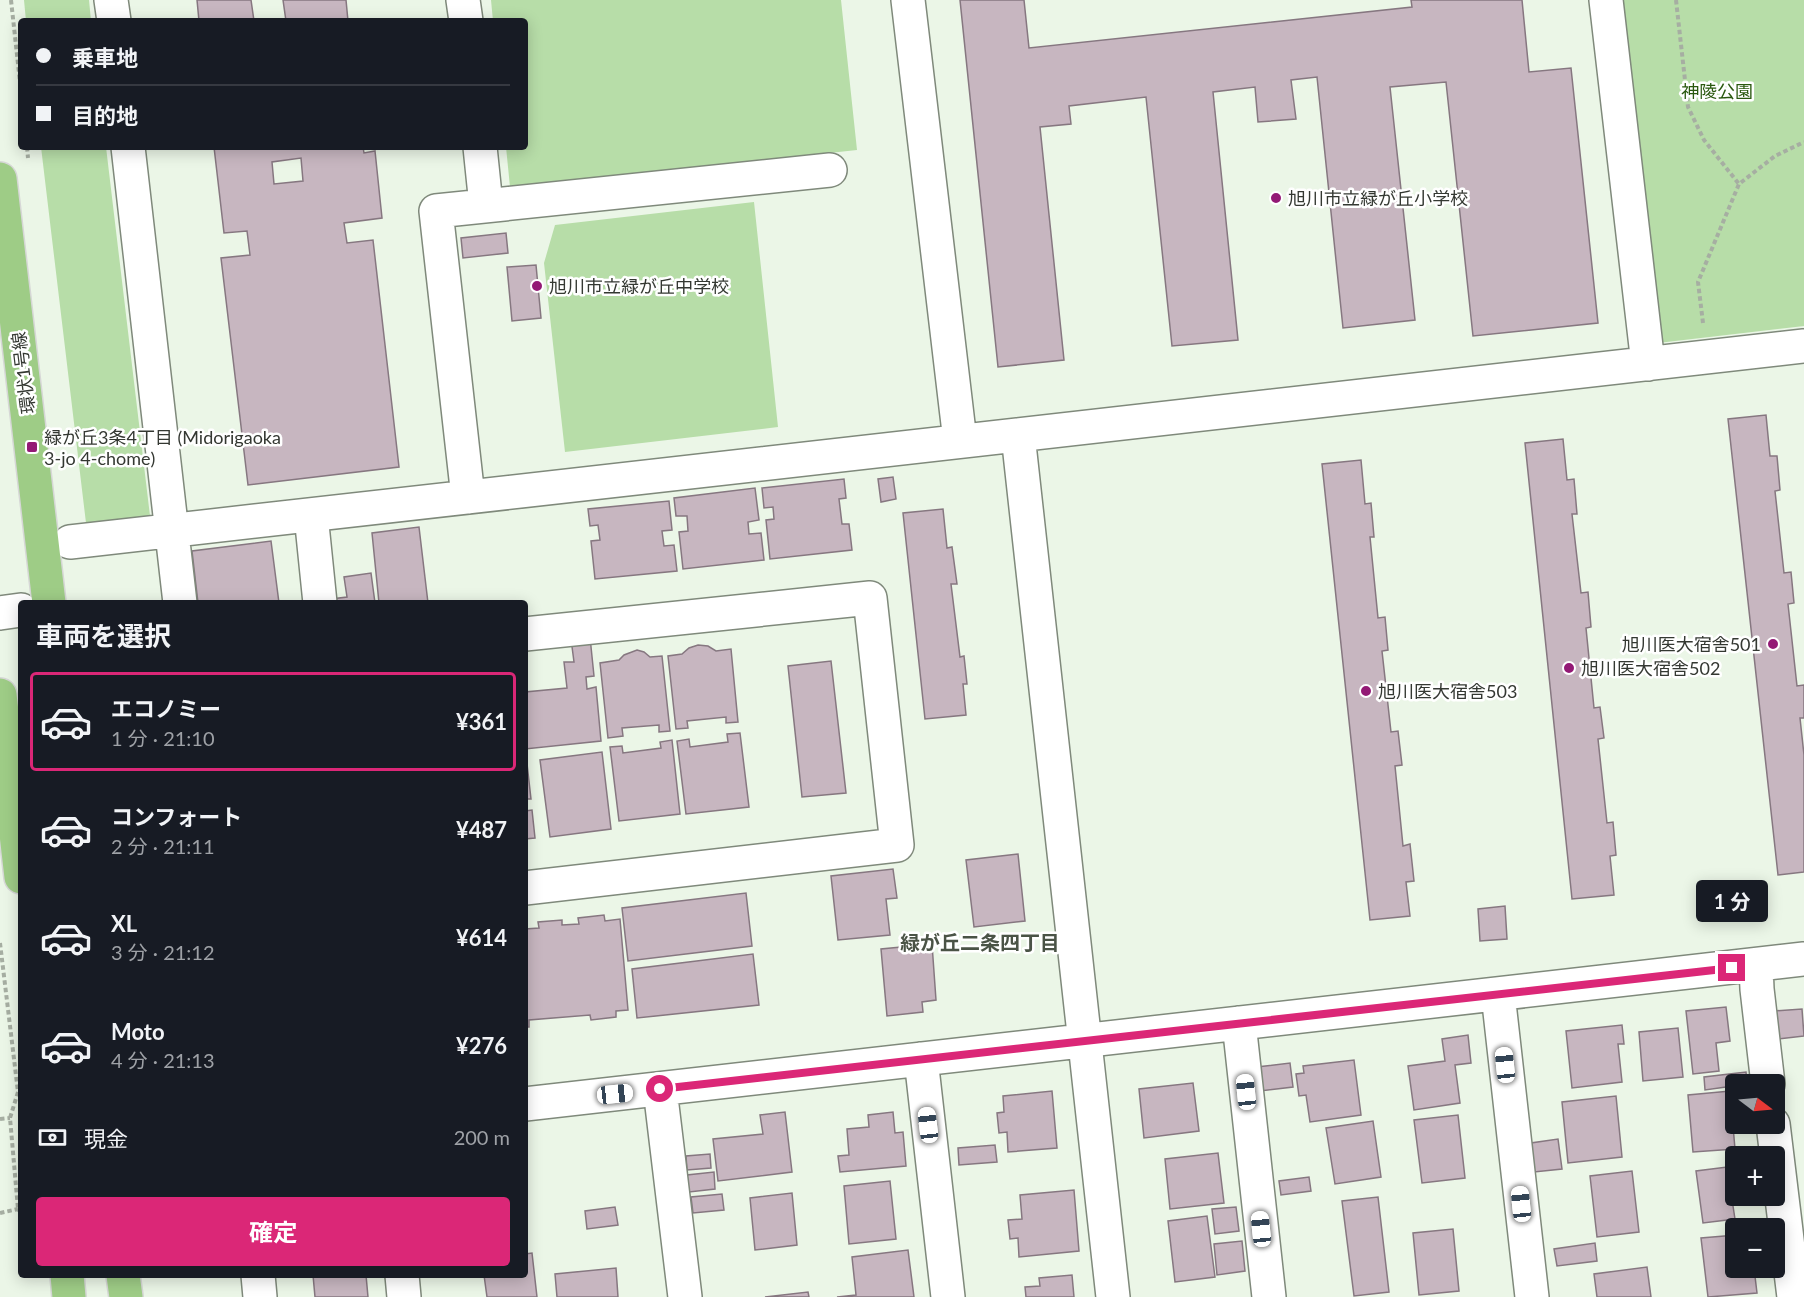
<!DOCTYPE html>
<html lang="ja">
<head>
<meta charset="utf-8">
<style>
	:root { --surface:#171b24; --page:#20242c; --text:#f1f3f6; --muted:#9ea1a6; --line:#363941; --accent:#db2777 }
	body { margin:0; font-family:Lato,"Noto Sans JP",sans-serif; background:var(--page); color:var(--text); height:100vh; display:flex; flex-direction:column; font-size:22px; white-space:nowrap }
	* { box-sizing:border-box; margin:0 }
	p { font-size:20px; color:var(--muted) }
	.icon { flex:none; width:33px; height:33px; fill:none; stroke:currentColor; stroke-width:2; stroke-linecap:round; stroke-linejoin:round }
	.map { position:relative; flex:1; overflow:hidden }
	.sheet { position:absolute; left:18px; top:600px; width:510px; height:678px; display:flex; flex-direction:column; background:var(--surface); border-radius:6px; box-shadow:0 3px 15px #0003 }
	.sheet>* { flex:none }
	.hud { position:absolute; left:18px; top:18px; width:510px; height:132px; border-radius:6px; box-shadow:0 3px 15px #0003; display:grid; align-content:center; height:132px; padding:0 18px; background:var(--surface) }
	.needle { width:39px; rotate:106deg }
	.buttons { position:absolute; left:1725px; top:1074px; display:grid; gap:12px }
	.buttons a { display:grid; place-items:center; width:60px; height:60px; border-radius:6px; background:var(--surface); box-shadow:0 3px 15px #0003; font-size:30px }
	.end { position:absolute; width:27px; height:27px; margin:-14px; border:8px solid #db2777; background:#fff; box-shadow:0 0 0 3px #fff }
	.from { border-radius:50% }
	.bubble { position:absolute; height:42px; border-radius:6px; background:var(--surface); box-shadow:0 3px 15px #0003; font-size:20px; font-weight:700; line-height:42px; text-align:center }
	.car { position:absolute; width:18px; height:36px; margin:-18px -9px; border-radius:8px; box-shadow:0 0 4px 2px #0007; background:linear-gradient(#fff 24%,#345 0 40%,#fff 0 76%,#345 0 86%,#fff 0) }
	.hud b { display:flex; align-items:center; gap:21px; height:57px; font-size:22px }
	.hud b+b { border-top:2px solid var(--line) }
	.hud i { width:15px; height:15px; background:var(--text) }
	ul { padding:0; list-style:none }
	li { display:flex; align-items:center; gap:18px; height:99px; margin:0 12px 9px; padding:0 6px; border:3px solid transparent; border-radius:6px }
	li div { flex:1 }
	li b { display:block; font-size:22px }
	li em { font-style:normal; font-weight:700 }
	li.current { border-color:var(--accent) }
	li>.icon { width:54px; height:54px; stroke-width:1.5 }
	h2 { padding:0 18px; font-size:27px; line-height:72px }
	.pay { display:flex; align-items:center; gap:15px; height:66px; padding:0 18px; font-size:22px }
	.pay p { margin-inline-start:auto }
	.cta { display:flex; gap:12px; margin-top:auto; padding:12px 18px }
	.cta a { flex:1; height:69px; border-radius:6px; background:var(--accent); color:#fff; font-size:24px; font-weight:700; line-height:69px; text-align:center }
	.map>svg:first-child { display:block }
</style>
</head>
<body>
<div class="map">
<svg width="1804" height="1297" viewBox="0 0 1804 1297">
	<rect width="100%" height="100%" fill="#ebf6e7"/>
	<path fill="#b7dda8" d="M24,0H89L91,21H26Z
		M491,0H841L857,150L510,187L506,147H525V21H493Z
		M1620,0H1804V326L1658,343Z
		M41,147H106L150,516L86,523Z
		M754,202L778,427L565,452L544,263L555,225Z"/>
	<path fill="#c7b6c0" stroke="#867780" stroke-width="1.5" fill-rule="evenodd" d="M197,0H251L254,21H199Z
		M283,0H346L348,21H286Z
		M960,0H1024L1029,48L1412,7L1411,0H1522L1529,72L1571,68L1598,323L1473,336L1446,82L1390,87L1415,320L1343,328L1317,77L1291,80L1296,119L1258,122L1255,87L1213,92L1238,340L1172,346L1146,97L1069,106L1071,124L1040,127L1064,360L998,367Z
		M214,147H363L364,153L375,151L382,218L344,223L347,243L373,240L399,467L248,485L221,258L250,255L247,231L224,233ZM301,158L303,181L274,184L272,162Z
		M506,233L508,253L463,258L461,238Z
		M536,265L541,318L512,321L507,267Z
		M1766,415L1770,456H1777L1780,490L1775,491L1784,573L1791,572L1794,603L1788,604L1797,686L1804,685V718H1800L1804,755V872L1778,875L1728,419Z
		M1563,439L1567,480L1574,479L1577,514H1572L1581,593L1588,592L1591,627L1586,628L1594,708L1600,707L1604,738L1598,739L1607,823L1613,822L1616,855L1610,856L1614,895L1572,899L1525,443Z
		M1361,460L1365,504L1371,503L1374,537H1370L1378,618L1385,617L1388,650L1382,651L1391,732L1398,731L1402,765L1395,766L1403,846L1410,844L1414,881L1406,882L1410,916L1370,920L1322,464Z
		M893,477L896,499L881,502L878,479Z
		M844,479L846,498L839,499L842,524H849L852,550L770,559L766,520L774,519L773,507L764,508L762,488Z
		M755,488L759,520L748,522L749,534L761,533L764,560L683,569L679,532L688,531L687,516H676L674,498Z
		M669,501L672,530L662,531L664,546L674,545L677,571L595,579L591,541L600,540L598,525L590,526L588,509Z
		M943,509L947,548L952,547L957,584H951L960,657L964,656L967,684H963L966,715L925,719L903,513Z
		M419,527L428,603H379L372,533Z
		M271,541L279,603H198L192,551Z
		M371,573L375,603H331V599L347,597L344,577Z
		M590,637L594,676L586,677L587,689L596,687L601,741L525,749V692L567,688L564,662H574L571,639Z
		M698,645L708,646L716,651L731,649L738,722L726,723V717L687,721L688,728L676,729L668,656L682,654L689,648Z
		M637,650L644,652L650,657L662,656L670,731L659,732V725L622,728L623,736L608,738L600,663L619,660L624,655Z
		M831,661L846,793L802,797L788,666Z
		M740,733L749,807L686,814L677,741L689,739L690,747L728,742L727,734Z
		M672,740L680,814L619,821L610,747L622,746L623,753L661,748L660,742Z
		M602,752L611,829L550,837L540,760Z
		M526,755L531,799H525V756Z
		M532,810L535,838L525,839V811Z
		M1018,854L1025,921L974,927L966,860Z
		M893,869L897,898L886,899L890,935L838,940L831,876Z
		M746,893L752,946L628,961L622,908Z
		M1505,906L1507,939L1480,941L1478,909Z
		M604,915L605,921L620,919L628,1010L616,1011V1017L591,1020L590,1015L529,1020V1027H525V929L539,928L538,922L562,920V925L579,924L578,918Z
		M932,944L936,1000L922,1002L923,1012L887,1016L881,949Z
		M753,954L759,1005L637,1018L632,969Z
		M1726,1007L1730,1041L1716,1043L1719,1071L1693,1074L1686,1011Z
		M1802,1009L1804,1036L1777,1039L1774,1011Z
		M1622,1025L1624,1044H1618L1622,1082L1572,1088L1566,1031Z
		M1678,1028L1683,1077L1643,1081L1639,1032Z
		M1468,1035L1471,1063L1455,1065L1460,1103L1414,1110L1408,1066L1445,1061L1442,1039Z
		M1354,1060L1361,1115L1310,1122L1306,1095L1299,1096L1296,1074L1304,1073L1303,1066Z
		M1290,1063L1293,1087L1260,1091L1257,1067Z
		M1746,1072L1747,1084L1705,1090L1704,1077Z
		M1193,1083L1199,1131L1144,1138L1139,1089Z
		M1052,1091L1057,1148L1008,1152L1007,1132L999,1133L997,1113L1004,1112L1003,1096Z
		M1730,1091L1735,1149L1693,1152L1688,1095Z
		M1616,1096L1622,1157L1568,1163L1562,1102Z
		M785,1112L792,1172L718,1181L713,1139L763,1134L760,1115Z
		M893,1112L895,1133L903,1132L906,1166L840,1172L838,1156L849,1155L847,1129L869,1127L868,1115Z
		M1458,1115L1465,1178L1422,1183L1414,1120Z
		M1373,1121L1381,1177L1335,1184L1326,1128Z
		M1558,1139L1562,1169L1534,1172L1531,1143Z
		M995,1145L997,1162L959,1165L958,1148Z
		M1218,1153L1224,1203L1170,1209L1165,1159Z
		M710,1154L711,1168L687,1170L686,1156Z
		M1727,1167L1735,1219L1703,1223L1696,1171Z
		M1632,1171L1639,1232L1597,1237L1590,1176Z
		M714,1172L715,1189L689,1192L687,1175Z
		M1309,1177L1311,1191L1281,1195L1279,1181Z
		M890,1181L896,1239L849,1244L844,1186Z
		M1074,1190L1079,1251L1019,1257L1018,1238L1010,1239L1008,1220L1022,1219L1020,1195Z
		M792,1193L797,1245L755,1250L750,1198Z
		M722,1194L724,1210L693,1213L691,1197Z
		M1378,1197L1389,1292L1354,1296L1342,1201Z
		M615,1207L618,1225L587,1229L585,1211Z
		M1236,1207L1239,1231L1215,1234L1212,1209Z
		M1207,1216L1215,1277L1175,1282L1168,1221Z
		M1453,1229L1459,1291L1419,1295L1413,1233Z
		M1736,1235V1268H1754L1757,1293L1708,1297L1701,1238Z
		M1242,1241L1245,1271L1217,1275L1214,1244Z
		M1595,1243L1597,1261L1557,1266L1554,1249Z
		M908,1250L914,1297H837L856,1295L852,1257Z
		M532,1253L537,1297H487L484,1275H525V1254Z
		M1647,1267L1651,1297H1597L1594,1274Z
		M616,1268L618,1297H557L555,1274Z
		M313,1275H366L368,1297H315Z
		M1072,1275L1074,1297H1026L1025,1287L1040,1286L1039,1278Z
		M808,1292L809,1297H765Z"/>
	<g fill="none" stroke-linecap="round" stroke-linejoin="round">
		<defs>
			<path id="minor" d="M111,0L114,21
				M463,0L466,21
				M908,0L960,441
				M1606,0L1648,364
				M128,147L180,603
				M480,147L486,205
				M1018,435L1113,1297
				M468,497L436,211L830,170
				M311,515L320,603
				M70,542L1804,346
				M0,613L21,610
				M525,634L870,598L897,845L525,888
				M1756,965L1757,989L1768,1084
				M1498,994L1532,1297
				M1239,1023L1269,1297
				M921,1059L948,1297
				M660,1089L685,1297
				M525,1104L1804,959
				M1773,1124L1794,1297
				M258,1275L260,1297
				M402,1275L404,1297"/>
			<path id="major" d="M0,179L49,603
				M0,695L21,877
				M67,1275L69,1297
				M123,1275L126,1297"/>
		</defs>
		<use href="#minor" stroke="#7f897b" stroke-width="36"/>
		<use href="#major" stroke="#d6d7d6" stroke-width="36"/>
		<path stroke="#a6aea2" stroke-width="4" stroke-dasharray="4.5 3" stroke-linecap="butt" d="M11,0L21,91
			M1676,0L1688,107L1704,140L1739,184
			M27,147L28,158
			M1703,323L1698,282L1739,184L1775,156L1804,142
			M0,943L18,1092L10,1118L18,1209L21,1213
			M0,1119L10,1118
			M0,1213L18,1209"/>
		<use href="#minor" stroke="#fff" stroke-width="33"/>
		<use href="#major" stroke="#9ecc86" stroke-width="33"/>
	</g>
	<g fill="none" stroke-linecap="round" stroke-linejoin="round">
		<path stroke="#db2777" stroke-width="8" d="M660,1089L1732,968"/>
	</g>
	<g fill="#931975" stroke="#fff" stroke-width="2">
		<circle cx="1276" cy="198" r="6"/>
		<circle cx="537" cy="286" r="6"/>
		<rect x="26" y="441" width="12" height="12" rx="3"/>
		<circle cx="1773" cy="644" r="6"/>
		<circle cx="1569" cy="668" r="6"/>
		<circle cx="1366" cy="691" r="6"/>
	</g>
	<g text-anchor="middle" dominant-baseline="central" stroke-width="5" stroke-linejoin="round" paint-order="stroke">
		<g font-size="18" fill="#2a590f" stroke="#fff">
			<text x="1717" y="91">神陵公園</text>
		</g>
		<g font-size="18" fill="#343832" stroke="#fff" text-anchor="start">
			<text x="1288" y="198">旭川市立緑が丘小学校</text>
			<text x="549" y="286">旭川市立緑が丘中学校</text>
			<text x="44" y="437">緑が丘3条4丁目 (Midorigaoka<tspan x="44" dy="21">3-jo 4-chome)</tspan></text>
			<text x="1761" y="644" text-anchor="end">旭川医大宿舎501</text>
			<text x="1581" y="668">旭川医大宿舎502</text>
			<text x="1378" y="691">旭川医大宿舎503</text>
		</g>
		<g font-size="18" fill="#343832" stroke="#fff">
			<text transform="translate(23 373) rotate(-97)">環状1号線</text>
		</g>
		<g font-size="20" font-weight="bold" fill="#4a5346" stroke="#fff">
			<text x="980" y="942">緑が丘二条四丁目</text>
		</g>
	</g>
</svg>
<div class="buttons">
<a><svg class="needle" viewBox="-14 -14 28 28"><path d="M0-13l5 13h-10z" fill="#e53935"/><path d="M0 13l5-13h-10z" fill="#9ea1a6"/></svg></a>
<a>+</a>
<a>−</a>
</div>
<i class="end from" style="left:660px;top:1089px"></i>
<i class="end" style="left:1732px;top:968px"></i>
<div class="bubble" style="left:1696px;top:880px;width:72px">1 分</div>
<i class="car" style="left:1505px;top:1065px;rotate:354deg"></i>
<i class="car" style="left:1246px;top:1092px;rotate:354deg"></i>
<i class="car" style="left:615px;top:1094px;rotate:84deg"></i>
<i class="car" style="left:928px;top:1125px;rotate:353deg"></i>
<i class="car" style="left:1521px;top:1204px;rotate:354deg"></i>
<i class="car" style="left:1261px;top:1229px;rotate:354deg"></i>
<div class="hud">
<b><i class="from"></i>乗車地</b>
<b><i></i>目的地</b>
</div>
<section class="sheet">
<h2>車両を選択</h2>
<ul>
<li class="current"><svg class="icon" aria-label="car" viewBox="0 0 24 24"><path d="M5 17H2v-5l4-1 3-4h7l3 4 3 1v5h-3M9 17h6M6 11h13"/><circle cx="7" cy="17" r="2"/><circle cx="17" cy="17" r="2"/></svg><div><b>エコノミー</b><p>1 分 · 21:10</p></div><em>¥361</em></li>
<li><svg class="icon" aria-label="car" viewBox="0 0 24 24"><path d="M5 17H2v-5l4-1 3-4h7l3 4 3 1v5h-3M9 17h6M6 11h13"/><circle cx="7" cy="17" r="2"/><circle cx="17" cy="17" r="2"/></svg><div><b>コンフォート</b><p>2 分 · 21:11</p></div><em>¥487</em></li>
<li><svg class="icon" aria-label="car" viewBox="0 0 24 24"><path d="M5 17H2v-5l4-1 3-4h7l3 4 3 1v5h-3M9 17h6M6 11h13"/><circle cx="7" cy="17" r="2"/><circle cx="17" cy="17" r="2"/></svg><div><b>XL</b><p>3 分 · 21:12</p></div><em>¥614</em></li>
<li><svg class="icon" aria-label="car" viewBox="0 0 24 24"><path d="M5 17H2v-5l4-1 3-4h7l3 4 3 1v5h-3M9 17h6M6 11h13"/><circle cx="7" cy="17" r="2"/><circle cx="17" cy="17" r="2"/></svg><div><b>Moto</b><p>4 分 · 21:13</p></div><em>¥276</em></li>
</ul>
<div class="pay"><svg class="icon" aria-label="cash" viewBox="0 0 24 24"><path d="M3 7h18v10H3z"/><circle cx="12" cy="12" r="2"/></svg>現金<p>200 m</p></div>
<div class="cta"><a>確定</a></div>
</section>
</div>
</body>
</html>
